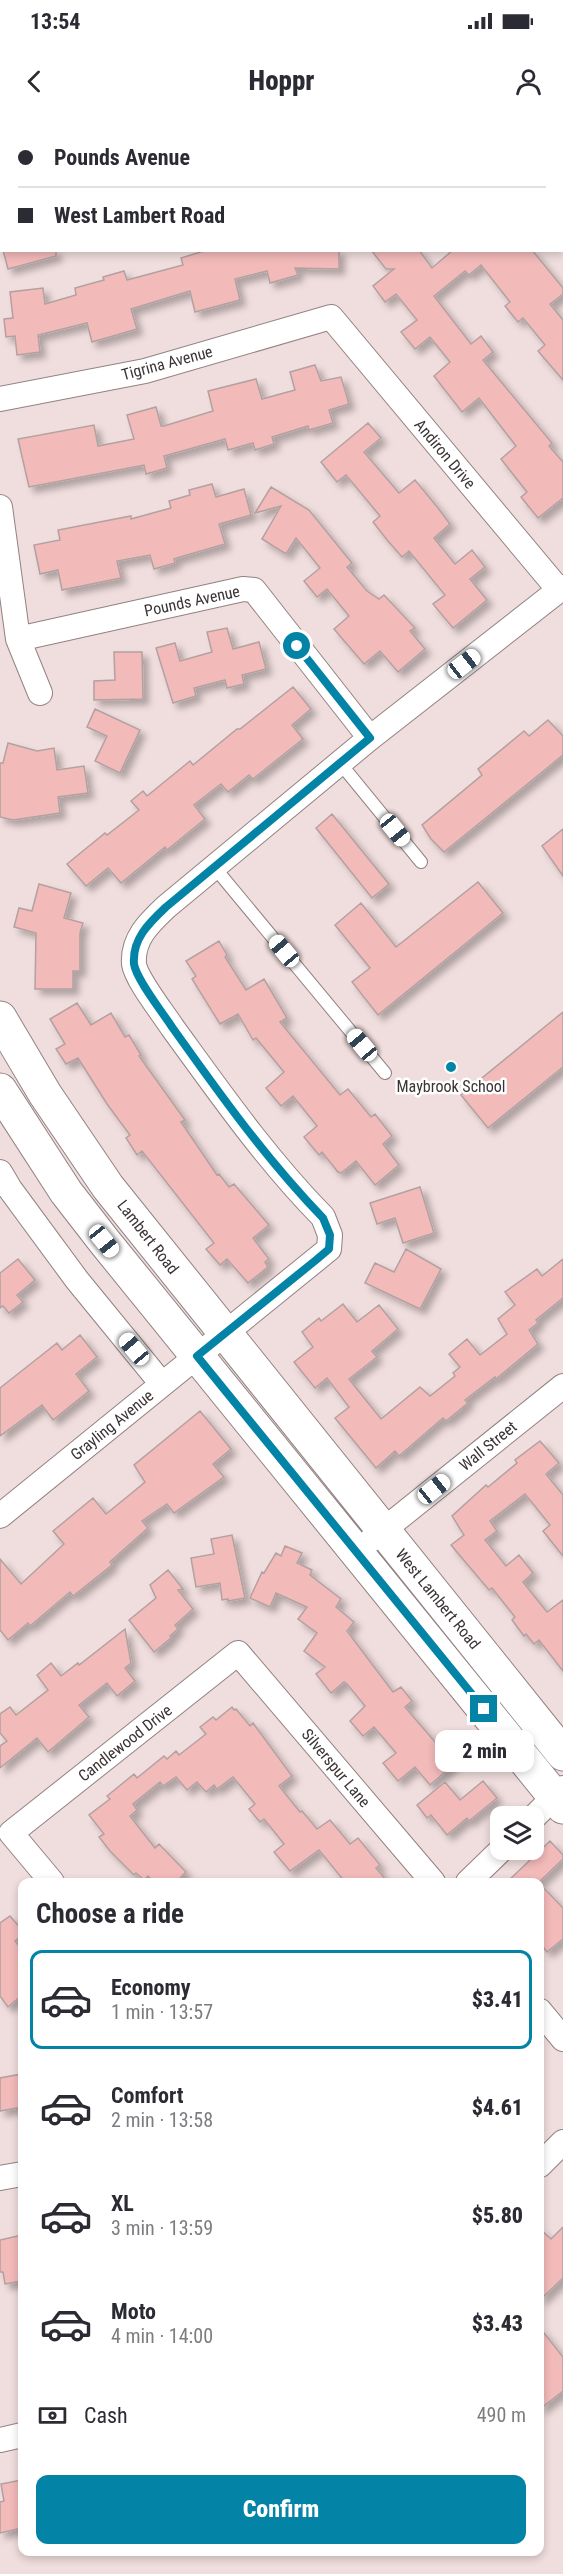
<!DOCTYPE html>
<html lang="en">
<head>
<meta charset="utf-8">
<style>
	:root { --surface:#fff; --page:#f7f7f7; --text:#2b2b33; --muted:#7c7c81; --line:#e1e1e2; --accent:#0384a7 }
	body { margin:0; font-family:"Roboto Condensed",sans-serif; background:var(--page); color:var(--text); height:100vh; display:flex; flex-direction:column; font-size:22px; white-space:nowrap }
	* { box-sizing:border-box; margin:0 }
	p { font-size:20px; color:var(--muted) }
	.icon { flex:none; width:33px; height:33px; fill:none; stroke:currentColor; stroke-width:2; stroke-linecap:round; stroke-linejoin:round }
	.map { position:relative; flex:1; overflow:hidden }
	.side { position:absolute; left:18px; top:1758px; width:526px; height:678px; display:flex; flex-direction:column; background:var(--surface); border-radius:12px; box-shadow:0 3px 9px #0003 }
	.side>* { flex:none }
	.top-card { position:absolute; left:0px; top:0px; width:564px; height:132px; box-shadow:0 3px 9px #0003; display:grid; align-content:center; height:132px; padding:0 18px; background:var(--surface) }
	.buttons { position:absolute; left:490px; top:1686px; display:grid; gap:12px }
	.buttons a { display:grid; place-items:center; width:54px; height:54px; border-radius:12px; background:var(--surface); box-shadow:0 3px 9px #0003; font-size:30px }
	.end { position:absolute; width:27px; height:27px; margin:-14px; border:8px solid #0384a7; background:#fff; box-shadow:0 0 0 3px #fff }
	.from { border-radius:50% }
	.bubble { position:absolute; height:42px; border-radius:12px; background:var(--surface); box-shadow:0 3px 9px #0003; font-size:20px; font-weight:800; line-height:42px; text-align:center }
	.car { position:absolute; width:18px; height:36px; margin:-18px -9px; border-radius:8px; box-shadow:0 0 4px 2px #0007; background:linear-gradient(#fff 24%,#345 0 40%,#fff 0 76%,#345 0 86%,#fff 0) }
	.top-card b { display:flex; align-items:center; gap:21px; height:57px; font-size:22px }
	.top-card b+b { border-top:2px solid var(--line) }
	.top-card i { width:15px; height:15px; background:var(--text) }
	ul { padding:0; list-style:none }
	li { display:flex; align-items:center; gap:18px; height:99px; margin:0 12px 9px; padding:0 6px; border:3px solid transparent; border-radius:12px }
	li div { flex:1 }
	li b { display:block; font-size:22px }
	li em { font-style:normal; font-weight:800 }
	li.active { border-color:var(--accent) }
	li>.icon { width:54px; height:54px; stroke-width:1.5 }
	h2 { padding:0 18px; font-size:27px; line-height:72px }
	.pay { display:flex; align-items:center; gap:15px; height:66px; padding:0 18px; font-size:22px }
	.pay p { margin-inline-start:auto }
	.action { display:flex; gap:12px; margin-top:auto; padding:12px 18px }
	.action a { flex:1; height:69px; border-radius:12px; background:var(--accent); color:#fff; font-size:24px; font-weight:800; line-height:69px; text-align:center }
	.status { display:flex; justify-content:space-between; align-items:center; height:42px; padding:0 30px; background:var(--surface); direction:ltr }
	.status svg { height:16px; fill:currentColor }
	header { display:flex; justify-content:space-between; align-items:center; height:78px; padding:0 18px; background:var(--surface); font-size:27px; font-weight:800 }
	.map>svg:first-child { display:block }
</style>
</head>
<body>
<div class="status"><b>13:54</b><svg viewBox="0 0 49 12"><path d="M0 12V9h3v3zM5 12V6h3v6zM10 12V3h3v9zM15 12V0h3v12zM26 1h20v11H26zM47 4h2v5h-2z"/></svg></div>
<header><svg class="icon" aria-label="back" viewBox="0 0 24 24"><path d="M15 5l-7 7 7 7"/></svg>Hoppr<svg class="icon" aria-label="person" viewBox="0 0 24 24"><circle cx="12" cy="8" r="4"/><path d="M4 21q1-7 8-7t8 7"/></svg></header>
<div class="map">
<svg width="563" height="2454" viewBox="0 0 563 2454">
	<defs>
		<filter id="shadow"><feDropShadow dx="5.5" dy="5.5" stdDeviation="3" flood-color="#0004"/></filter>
	</defs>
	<rect width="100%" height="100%" fill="#f0dddd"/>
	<path fill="#f3baba" stroke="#b3a1a1" stroke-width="1.5" filter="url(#shadow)" d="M3,130H56V136L8,149Z
		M207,130H339V149L295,148L298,155L270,163L267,151L235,159L240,180L195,192L190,171L131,189L137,209L113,216L92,222L87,203L38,215L40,232L17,235L15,216L6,217L4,199L13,198L10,172L43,168L45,184L76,175L75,168L104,160L103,157L124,151L127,160L183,145L181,138Z
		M371,130H419L432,148L453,130H532L563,168V174L550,184L563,200V260L538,231L545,225L523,198L518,202L505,186L510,182L481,145L469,155L465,151L434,176L471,224L481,216L493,232L483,240L552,323L549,326L563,342V378L538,398L521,377L527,372L501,339L516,326L479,278L462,292L434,256L450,242L430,217L415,229L401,212L417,200L396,174L385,182L373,166L394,149H386Z
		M315,245L321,261L341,257L349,284L329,290L333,303L309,310L308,306L272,317L274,324L255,330L253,323L228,330L225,319L164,336L167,348L146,354L144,345L29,367L18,319L94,305L98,326L134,319L127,295L156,287L161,306H164L213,291L208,271L256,259L262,279L295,270L290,252Z
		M368,303L381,318L364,332L399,373L415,360L438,388L450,404L434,418L455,444L472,430L485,447L470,459L487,480L453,508L433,484L445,475L409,431L402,437L388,421L373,402L380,396L346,355L337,362L321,342Z
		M212,364L216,377L244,369L251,395L219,404L225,424L180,437L174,439L175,443L154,449L150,435L117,441L121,458L62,470L58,450L40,454L34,425L60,420L58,410L131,396V399L171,388L169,381L190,375L189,370Z
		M271,367L309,390L352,443L347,447L367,471L379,479L384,475L415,508L410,511L425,529L398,552L380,531L364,544L334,509L349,496L327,469L317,477L304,461L320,448L296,418L286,434L262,419L281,386L255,393Z
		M227,508L233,529L259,522L266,549L242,555L244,564L227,568L225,560L194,568L196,576L173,583L156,528L175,523L180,541L212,532L207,512Z
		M114,532H142L143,579L94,580V561L115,560Z
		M293,567L311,589L292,605L303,619L253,659L249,655L228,672L221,664L194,685L205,699L167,730L165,727L121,763L108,748L86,766L67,744L105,713L107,715L139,690L131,681L143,671L147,676L190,641L193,645L237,609H240Z
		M95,589L140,610L120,653L95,641L107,616L87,607Z
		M548,600L563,616V635L444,732L431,719L422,705L482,655L478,649L524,611L529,616Z
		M8,623L37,631L54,628L57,650L84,646L88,673L58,677L60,693L13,700L0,697V643H3Z
		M332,694L389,764L372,778L316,708Z
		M563,709V756L542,726Z
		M478,762L503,793L378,895L352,862L370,848L335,805L361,783L396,827Z
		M39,764L71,773L64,798L83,803L80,813V851H73V869H35L36,813L14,807L19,788L32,791Z
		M219,821L227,835L225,837L246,870L264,859L287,898L280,902L340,975L348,969L371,997L375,994L392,1016L383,1024L399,1045L375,1065L356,1041L341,1053L338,1052L322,1032L319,1035L304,1017L317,1006L293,976L281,986L266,968L284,952L256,918L253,920L238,894L220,904L192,859L196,856L186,841Z
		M77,883L91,905L111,893L125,917L129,915L141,935L139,936L185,1000L181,1002L217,1055L219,1054L229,1067L234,1064L269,1105L253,1118L269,1139L265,1142L268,1147L248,1163L227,1139L220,1145L206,1129L214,1123L142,1031L137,1035L126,1018L130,1015L107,984L78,938L66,944L56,929L65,924L50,899Z
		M563,892V947L488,1008L461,975Z
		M420,1067L434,1113L403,1123L395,1098L377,1104L370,1083Z
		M406,1129L441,1149L420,1189L365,1163L375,1143L394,1152Z
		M18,1139L35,1160L17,1175L23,1182L9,1193L3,1186L0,1188V1153Z
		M563,1139V1178L536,1200L538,1203L529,1210L538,1224L496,1259L495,1257L465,1280L468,1283L446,1301L443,1298L399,1336L395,1331L376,1348L335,1298L349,1287L327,1258L315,1268L294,1242L313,1227L302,1212L319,1198L321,1201L343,1184L357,1202L379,1185L398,1209L372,1231L377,1237L349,1259L381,1299L420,1267L430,1276L455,1256L453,1253L460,1247L449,1234L467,1219L480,1235L507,1214L498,1199L515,1185L505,1172L537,1149L542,1156Z
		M80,1215L97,1237L76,1254L89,1271L53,1300L42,1285L0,1316V1268L57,1223L62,1230Z
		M200,1291L231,1329L213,1344L224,1357L174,1393L167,1384L142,1401L148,1408L110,1442L112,1445L73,1476L70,1472L30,1506L28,1503L8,1520L0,1510V1439L21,1464L64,1424L53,1411L93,1378L106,1394L133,1372L145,1362L134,1345Z
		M540,1321L559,1343L546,1354L563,1375V1436L543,1411L550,1405L525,1374L490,1401L497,1411L485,1420L506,1446L519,1435L533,1453L523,1462L547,1492L563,1480V1551L539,1520L534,1524L526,1514L524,1516L512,1500L515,1497L492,1468L489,1470L478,1457L451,1425L464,1415L452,1396L486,1365L488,1367L517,1343L515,1340Z
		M232,1415L245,1478L228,1481V1479L222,1480L220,1463L196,1467L191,1438L214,1434L211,1419Z
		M285,1426L302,1433L297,1443L312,1450L310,1455L341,1479L336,1487L354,1502L347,1511L393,1572L401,1567L412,1581L405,1587L454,1644L430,1665L415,1647L398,1661L383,1643L396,1633L374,1607L363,1616L350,1601L365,1586L347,1564L344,1562L331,1573L316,1554L325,1547L304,1531L317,1513L298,1499L307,1487L276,1473L270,1487L250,1478L262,1452L264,1453L276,1433L281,1436Z
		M168,1450L183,1469L178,1470L193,1489L175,1505L178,1509L170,1516L171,1518L154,1532L129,1500L156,1478L150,1465Z
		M125,1509L131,1543L125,1548L135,1561L117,1576L107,1563L79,1585L89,1597L48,1632L37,1618L0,1648V1626L7,1621L0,1613V1594L10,1587L16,1595L48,1570L37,1555L51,1543L61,1556L78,1543L79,1545Z
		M232,1587L234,1590L236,1589L250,1606L253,1603L292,1656L279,1666L300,1692L302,1691L317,1709L330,1700L350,1724L358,1718L380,1745L376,1748L388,1762H345L319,1730L290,1751L274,1732L284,1724L264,1699L260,1702L249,1689L255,1684L233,1657L217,1669L214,1665L206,1672L197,1662L187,1670L176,1657L163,1666L160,1662L133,1684L137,1690L130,1696L155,1728L159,1724L186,1752L176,1762H154L148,1756L144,1760L136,1753L134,1755L110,1731L99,1717L104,1714L89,1695L110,1679L107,1676L134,1654L137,1658L164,1636L167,1639L176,1631L179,1635L206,1614L200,1607L213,1597L216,1600Z
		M483,1661L497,1678L469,1701L467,1698L447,1715L431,1695L427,1698L417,1685L445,1662L460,1680Z
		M550,1721L563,1735V1739L539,1762H507Z
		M540,1764L563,1788V1819L547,1832L540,1823Z
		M10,1796L22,1810V1815L15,1821L22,1830V1875L8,1887L0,1876V1803Z
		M22,1954V1987L0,1991V1958Z
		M563,2107V2158L540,2180V2109L551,2119Z
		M22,2115V2161L5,2164L3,2152H0V2120Z
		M540,2208L563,2237V2271L540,2289Z
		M22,2360V2408L0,2413V2382L4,2381L1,2364Z"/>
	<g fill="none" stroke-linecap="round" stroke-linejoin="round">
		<defs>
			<path id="lane" d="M340,643L421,742
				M215,748L385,953"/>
			<path id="street" d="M484,0L485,2
				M150,2L155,0
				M0,43L2,42
				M562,101L563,102
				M0,279L145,251L331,197L559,470
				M0,387L18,519L40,573
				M18,519L243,469L254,470L370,618
				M0,1052L10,1069L77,1160L162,1264
				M0,1396L329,1129L330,1115L323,1097C266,1039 220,973 172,907C163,893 136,859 134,844C132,819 149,803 166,787L370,618L563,467
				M371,1420L563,1266
				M534,1697L563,1668
				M52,1762L11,1713L238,1533L433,1762
				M468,1762L501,1730
				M540,1891L563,1919
				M540,2045L563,2022
				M0,2058L22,2054
				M0,2320L22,2315"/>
			<path id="secondary" d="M0,898L45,974L108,1067L563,1634
				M0,970L66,1072L104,1121L563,1687"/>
		</defs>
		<use href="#lane" stroke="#938282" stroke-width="14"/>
		<use href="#street" stroke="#938282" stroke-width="26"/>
		<use href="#secondary" stroke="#938282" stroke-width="35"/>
		<use href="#lane" stroke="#fff" stroke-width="12"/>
		<use href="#street" stroke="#fff" stroke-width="24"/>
		<use href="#secondary" stroke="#fff" stroke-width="33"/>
	</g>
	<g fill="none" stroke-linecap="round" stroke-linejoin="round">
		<path stroke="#0384a7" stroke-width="8" d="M297,526L370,618L166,787C149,803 132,819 134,844C136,859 163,893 172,907C219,973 266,1039 323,1098L330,1115L329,1129L316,1140L197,1236L484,1589"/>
	</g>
	<circle fill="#0384a7" stroke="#fff" stroke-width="2" cx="451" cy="947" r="6"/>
	<g text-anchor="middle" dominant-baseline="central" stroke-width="5" stroke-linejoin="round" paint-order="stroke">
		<g font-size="16" fill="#3b3434" stroke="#fff">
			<text transform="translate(167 243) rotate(-15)">Tigrina Avenue</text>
			<text transform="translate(445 334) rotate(50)">Andiron Drive</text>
			<text transform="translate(192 481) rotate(-12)">Pounds Avenue</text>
			<text transform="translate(148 1117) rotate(52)">Lambert Road</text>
			<text transform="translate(112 1305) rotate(-39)">Grayling Avenue</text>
			<text transform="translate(488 1326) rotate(-39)">Wall Street</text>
			<text transform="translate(438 1479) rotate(51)">West Lambert Road</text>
			<text transform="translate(125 1623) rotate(-38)">Candlewood Drive</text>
			<text transform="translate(336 1648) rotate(50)">Silverspur Lane</text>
		</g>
		<g font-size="16" fill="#3b3434" stroke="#fff">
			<text x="451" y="966">Maybrook School</text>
		</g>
	</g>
</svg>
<div class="buttons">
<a><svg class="icon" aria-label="layers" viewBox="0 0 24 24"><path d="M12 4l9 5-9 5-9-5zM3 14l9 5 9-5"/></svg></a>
</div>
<i class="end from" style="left:297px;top:526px"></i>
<i class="end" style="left:484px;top:1589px"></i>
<div class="bubble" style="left:435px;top:1610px;width:99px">2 min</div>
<i class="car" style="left:464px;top:544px;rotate:52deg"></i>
<i class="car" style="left:395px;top:710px;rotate:141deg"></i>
<i class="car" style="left:284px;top:831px;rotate:320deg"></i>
<i class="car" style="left:362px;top:925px;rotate:320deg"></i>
<i class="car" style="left:104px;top:1121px;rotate:141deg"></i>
<i class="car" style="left:134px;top:1229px;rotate:320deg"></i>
<i class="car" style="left:434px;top:1369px;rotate:51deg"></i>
<div class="top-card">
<b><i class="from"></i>Pounds Avenue</b>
<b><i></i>West Lambert Road</b>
</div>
<section class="side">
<h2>Choose a ride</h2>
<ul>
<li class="active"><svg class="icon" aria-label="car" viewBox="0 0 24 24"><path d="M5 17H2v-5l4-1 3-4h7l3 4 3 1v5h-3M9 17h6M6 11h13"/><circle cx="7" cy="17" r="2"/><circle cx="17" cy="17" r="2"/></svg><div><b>Economy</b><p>1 min · 13:57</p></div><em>$3.41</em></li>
<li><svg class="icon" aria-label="car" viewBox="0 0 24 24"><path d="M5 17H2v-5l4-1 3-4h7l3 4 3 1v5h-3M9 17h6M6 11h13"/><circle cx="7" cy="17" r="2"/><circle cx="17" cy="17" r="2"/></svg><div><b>Comfort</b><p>2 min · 13:58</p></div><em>$4.61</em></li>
<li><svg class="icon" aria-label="car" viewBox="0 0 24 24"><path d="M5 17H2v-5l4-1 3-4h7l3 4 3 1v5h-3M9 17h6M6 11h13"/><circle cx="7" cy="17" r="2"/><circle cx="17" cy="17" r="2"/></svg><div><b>XL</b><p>3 min · 13:59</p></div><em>$5.80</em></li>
<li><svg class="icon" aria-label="car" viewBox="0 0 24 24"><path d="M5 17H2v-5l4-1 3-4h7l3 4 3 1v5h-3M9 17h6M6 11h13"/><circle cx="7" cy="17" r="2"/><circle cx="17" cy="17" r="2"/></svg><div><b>Moto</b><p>4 min · 14:00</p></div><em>$3.43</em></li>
</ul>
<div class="pay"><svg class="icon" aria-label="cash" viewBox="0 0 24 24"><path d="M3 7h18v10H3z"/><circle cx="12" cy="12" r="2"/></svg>Cash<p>490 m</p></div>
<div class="action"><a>Confirm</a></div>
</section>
</div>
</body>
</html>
